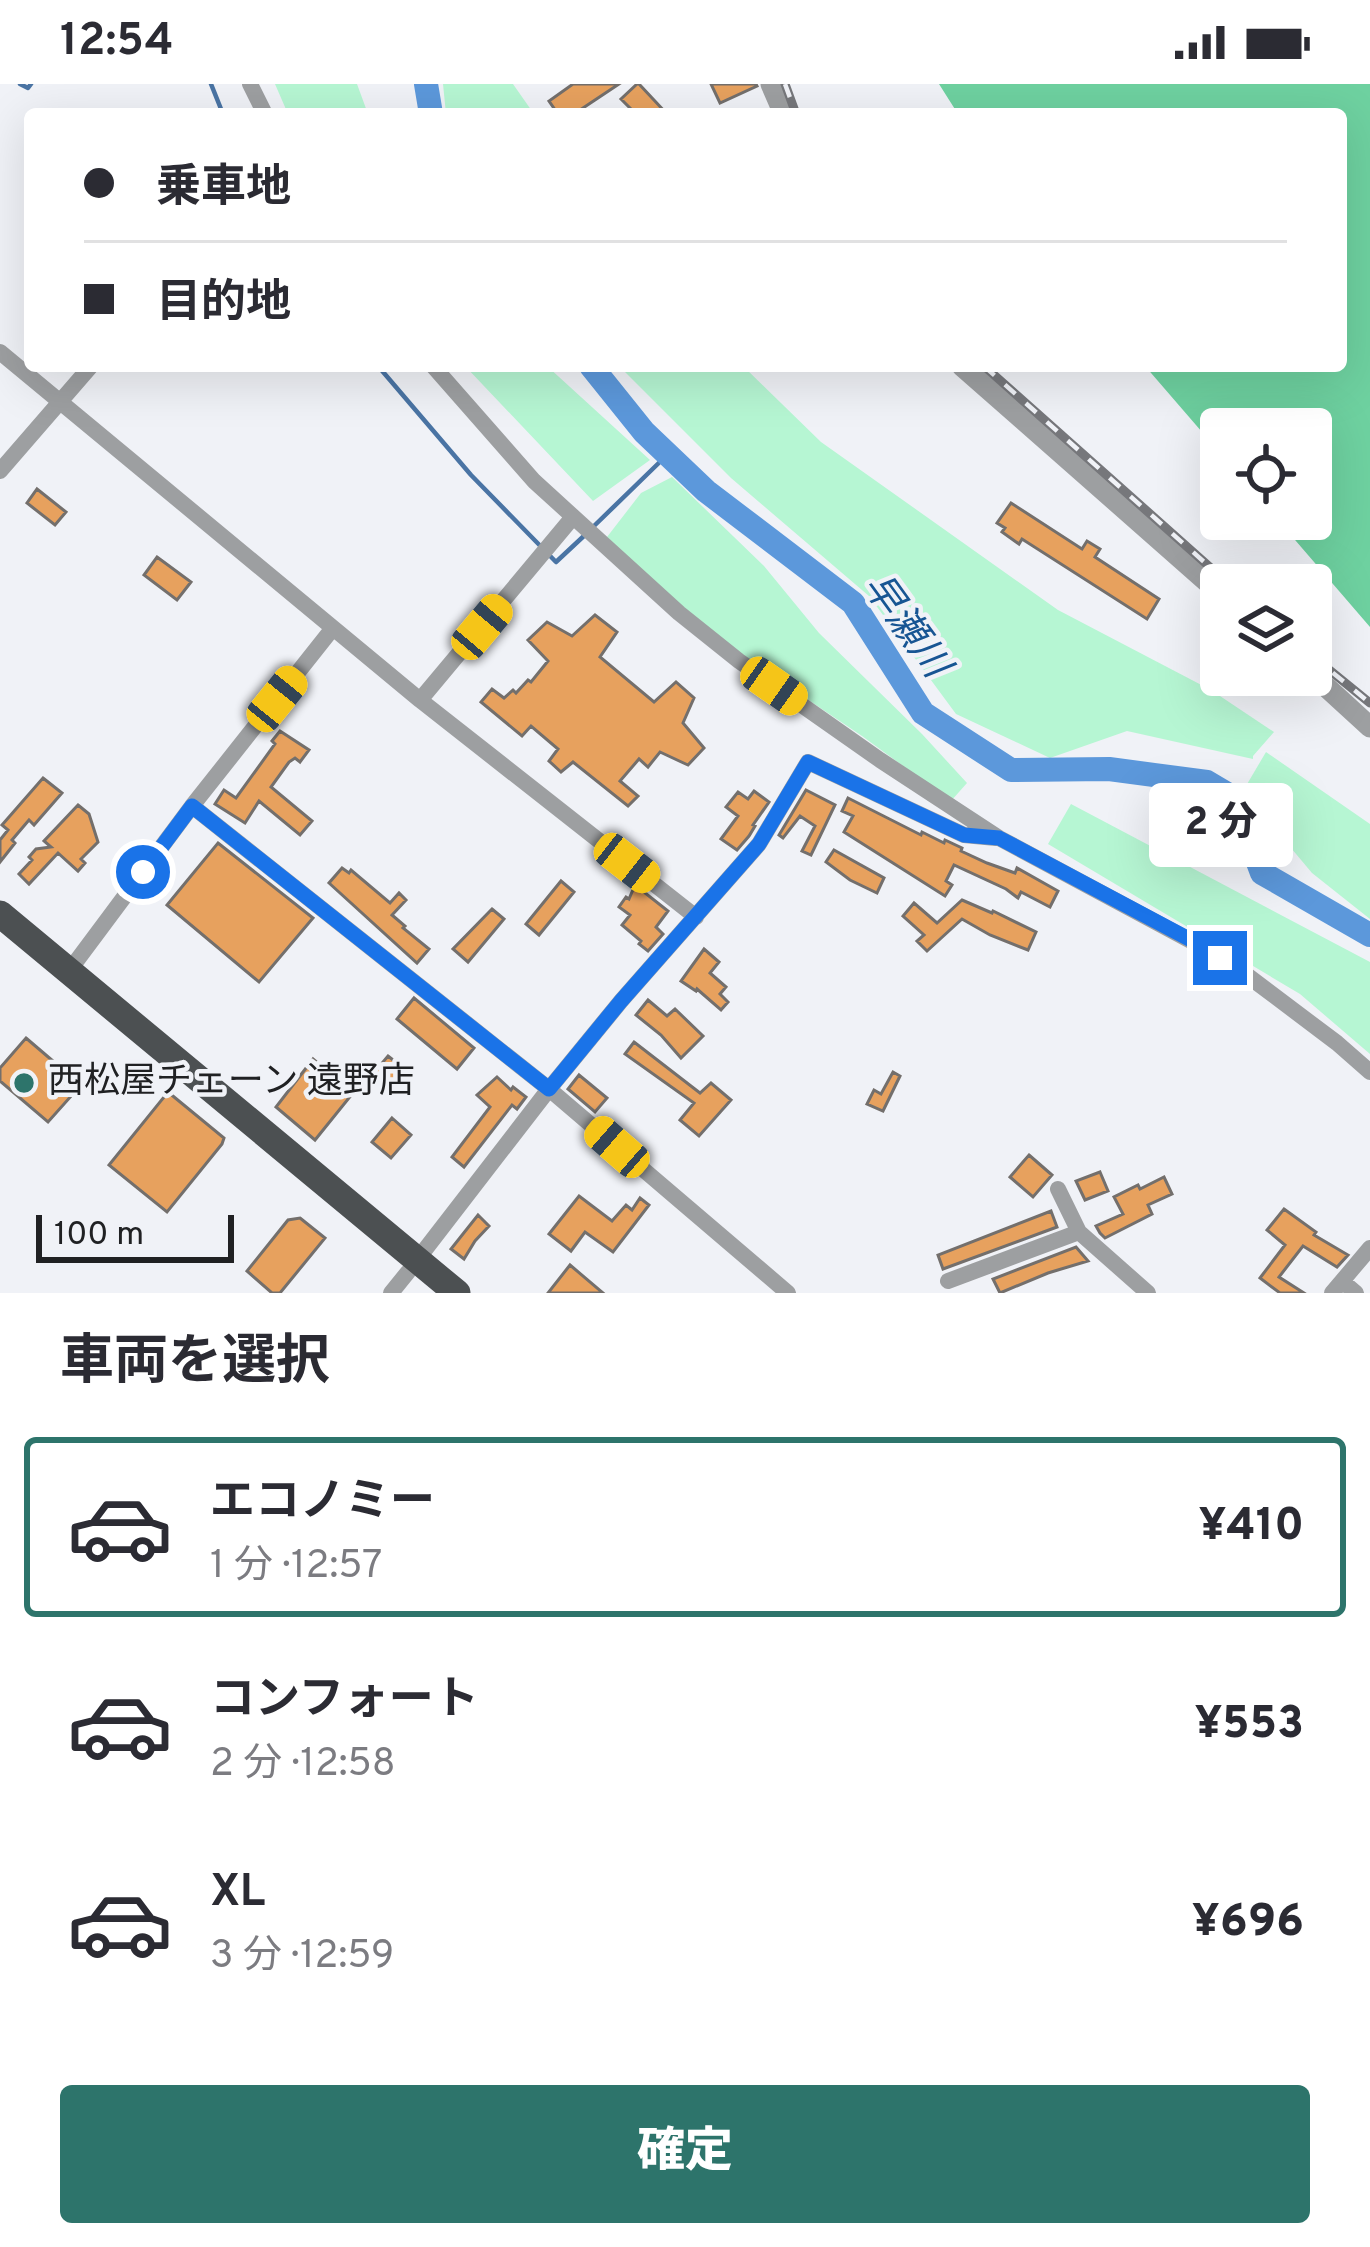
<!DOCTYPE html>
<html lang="ja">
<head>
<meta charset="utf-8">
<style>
	:root { --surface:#fff; --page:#f2f2f3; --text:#2b2b33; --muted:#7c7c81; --line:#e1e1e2; --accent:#2d746b }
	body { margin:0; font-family:Overpass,"Noto Sans JP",sans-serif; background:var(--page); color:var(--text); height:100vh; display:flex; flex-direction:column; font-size:45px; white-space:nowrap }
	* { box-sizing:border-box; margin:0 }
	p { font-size:39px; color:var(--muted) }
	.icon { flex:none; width:66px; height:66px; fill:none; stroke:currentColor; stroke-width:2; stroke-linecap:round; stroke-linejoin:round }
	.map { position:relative; height:1209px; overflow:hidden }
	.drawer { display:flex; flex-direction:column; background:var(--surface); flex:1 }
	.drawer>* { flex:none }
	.hud { position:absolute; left:24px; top:24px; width:1323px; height:264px; border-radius:12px; box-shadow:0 12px 48px #0002; display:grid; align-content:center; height:264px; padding:0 60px; background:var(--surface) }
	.controls { position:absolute; left:1200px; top:324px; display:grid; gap:24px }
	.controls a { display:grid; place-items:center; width:132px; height:132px; border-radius:12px; background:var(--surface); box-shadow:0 12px 48px #0002; font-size:60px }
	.scale { position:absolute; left:36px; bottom:30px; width:198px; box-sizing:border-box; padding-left:12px; border:6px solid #202123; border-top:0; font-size:33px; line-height:42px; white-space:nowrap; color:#202123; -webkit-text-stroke:9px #f0f2f7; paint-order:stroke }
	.end { position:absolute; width:54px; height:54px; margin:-27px; border:15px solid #1a73e8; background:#fff; box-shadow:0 0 0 6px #fff }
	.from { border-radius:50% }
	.bubble { position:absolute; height:84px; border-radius:12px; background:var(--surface); box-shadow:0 12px 48px #0002; font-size:39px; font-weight:800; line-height:84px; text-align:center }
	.car { position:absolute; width:36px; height:72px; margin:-36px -18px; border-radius:15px; box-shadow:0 0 9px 3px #0007; background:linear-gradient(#f5c518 24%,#345 0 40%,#f5c518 0 76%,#345 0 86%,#f5c518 0) }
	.hud b { display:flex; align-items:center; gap:42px; height:114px; font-size:45px }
	.hud b+b { border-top:3px solid var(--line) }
	.hud i { width:30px; height:30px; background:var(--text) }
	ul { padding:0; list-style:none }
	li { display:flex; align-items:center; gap:36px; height:180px; margin:0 24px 18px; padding:0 36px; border:6px solid transparent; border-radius:12px }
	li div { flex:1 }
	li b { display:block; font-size:45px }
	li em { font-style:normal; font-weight:800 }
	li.active { border-color:var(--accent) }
	li>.icon { width:108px; height:108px; stroke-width:1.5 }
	h2 { padding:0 60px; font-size:54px; line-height:144px }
	.cta { display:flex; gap:24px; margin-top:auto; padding:24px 60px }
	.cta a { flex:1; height:138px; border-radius:12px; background:var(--accent); color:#fff; font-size:48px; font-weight:800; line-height:138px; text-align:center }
	.status { display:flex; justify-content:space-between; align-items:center; height:84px; padding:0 60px; background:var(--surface); direction:ltr }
	.status svg { height:33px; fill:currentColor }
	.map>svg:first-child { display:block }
</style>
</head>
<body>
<div class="status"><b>12:54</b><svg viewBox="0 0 49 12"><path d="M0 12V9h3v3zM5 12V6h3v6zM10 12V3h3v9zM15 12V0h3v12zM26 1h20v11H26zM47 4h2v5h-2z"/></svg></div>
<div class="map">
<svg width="1370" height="1209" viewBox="0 0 1370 1209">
	<rect width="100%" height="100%" fill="#f0f2f7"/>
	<path fill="#b6f6d3" d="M275,0H357L368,30H288Z
		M443,0H513L534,30H446Z
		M465,282H547L650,376L593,417Z
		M619,282H743L821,358L1058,526L1211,606L1274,648L1253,672V675L1127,647L1050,674L956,630L869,512L731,394Z
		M672,393L764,482L819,549L922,650L967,699L951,717L862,652L752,578L674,517L607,453L641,409Z
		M1266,668L1370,740V835L1312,789L1243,707Z
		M1071,720L1370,878V970L1300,910L1048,760Z"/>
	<path fill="#6ed1a0" d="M939,0H1370V543L1277,435H1311V345H1221V370L1145,282H1341V30H958Z"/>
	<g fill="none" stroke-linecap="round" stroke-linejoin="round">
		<path stroke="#4a74a4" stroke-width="4.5" d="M20,0L28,4L31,0
			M211,0L223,30
			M378,282L471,391L556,478L586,450
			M594,442L667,371"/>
		<path stroke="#5c98db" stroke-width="24" d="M426,0L431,30
			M591,282L644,348L706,407L853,519L923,629L1011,686L1109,685L1207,698L1234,714L1262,789L1370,851"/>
	</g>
	<path fill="#e7a15e" stroke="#736f6c" stroke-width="3" d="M573,0H619L574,30H558L549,17Z
		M637,0H639L667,30H636L621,15Z
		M711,0H756L757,2L720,19Z
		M37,405L66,428L55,441L27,419Z
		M1011,419L1082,465L1087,457L1100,465L1095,473L1159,515L1147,535L1022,455L1019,460L1002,448L1005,444L997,439Z
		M157,473L191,498L177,516L144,491Z
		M595,531L617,548L600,573L654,618L676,598L694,614L683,639L704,664L688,681L660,668L648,683L639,675L620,697L638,712L628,722L573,678L561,688L549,677L558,665L531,642L522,652L481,618L492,605L504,614L513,606L516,609L528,596L531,598L548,577L528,556L547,538L572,552Z
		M280,647L309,666L300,678L295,674L289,678L271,703L312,737L300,751L259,717L245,739L215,720L224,706L236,714L275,660L272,657Z
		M43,694L62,709L34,741L29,736L12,756L15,759L0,778V756L8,746L2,741Z
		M806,706L835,721L811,771L802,767L815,742L800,732L783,754L779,751Z
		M754,707L769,718L753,741L755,742L749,752L737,766L721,755L738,732L726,723L738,708L748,715Z
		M848,714L921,751L922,748L944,759L945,756L962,764L961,767L987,779L1015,789L1017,784L1058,807L1050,823L1021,808L1018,814L1006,805L954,781L946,797L952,801L945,812L844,748L853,732L842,727Z
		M78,721L89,730L98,758L81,775L85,779L78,787L58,769L29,800L19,790L32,776L29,773L36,765L51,763L44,757Z
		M218,759L313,834L259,898L167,821Z
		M834,766L884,794L877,809L850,796L826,778Z
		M342,784L349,789L351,786L390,819L399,809L406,816L392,831L405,842L403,844L429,865L417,879L329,799Z
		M561,797L574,808L539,851L526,840Z
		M635,801L668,827L656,843L663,850L648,867L639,860L641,857L622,841L630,831L619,823L626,813L629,815Z
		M962,816L992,829L993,827L1036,848L1028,866L990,851L962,835L927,867L917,857L924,851L903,832L914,819L937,839Z
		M492,825L504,835L468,878L453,865Z
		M704,865L719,878L710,889L726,903L720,910L728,918L721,926L697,905L696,907L681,897Z
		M414,914L474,964L457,985L397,935Z
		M648,916L667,932L675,925L703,952L681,974L661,951L636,931Z
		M26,954L81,1001L48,1038L0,997V984Z
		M634,958L700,1009L711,999L731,1016L699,1052L680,1036L694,1019L625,970Z
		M388,972L407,987L391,1006L372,991Z
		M313,975L353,1009L315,1056L276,1023Z
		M893,988L900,992L883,1027L867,1020L874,1006L881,1010Z
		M579,991L607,1014L595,1028L568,1005Z
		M497,993L511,1006L513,1003L526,1013L517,1025L512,1021L464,1083L452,1073L490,1023L477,1011Z
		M168,1008L224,1054L222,1060L167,1128L109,1081Z
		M392,1034L411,1051L391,1074L372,1058Z
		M1029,1071L1052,1091L1033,1113L1010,1093Z
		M1100,1088L1108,1107L1085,1116L1076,1097Z
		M1164,1093L1172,1110L1148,1121L1152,1130L1105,1154L1100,1149L1096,1142L1123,1130L1114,1113L1138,1101L1140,1105Z
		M579,1112L612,1137L626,1121L632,1126L640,1114L649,1121L613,1168L585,1148L571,1167L549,1150Z
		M1284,1125L1316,1148L1314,1151L1348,1171L1337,1183L1303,1162L1279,1193L1304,1209H1280L1260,1194L1285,1161L1267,1146Z
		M1051,1127L1057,1143L943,1185L938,1171Z
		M478,1131L489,1142L475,1157L464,1175L451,1165Z
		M300,1134L325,1154L280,1209H272L247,1187L288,1136Z
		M1076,1163L1088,1177L1048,1189L1000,1209L993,1195Z
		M570,1181L603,1209H548Z"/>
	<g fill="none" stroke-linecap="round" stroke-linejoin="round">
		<path stroke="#9d9fa1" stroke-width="16" d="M250,0L265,30
			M0,268L420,616L696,833
			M433,282L534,397L679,529L739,577L880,676L999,754L1191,857L1248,892L1337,959L1370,988
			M0,387L91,282
			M420,616L573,433
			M192,722L549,1005L788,1209
			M69,887L192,722L333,544
			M1058,1105L1079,1148
			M417,1176L549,1005L621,917L759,760L808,678L964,751L996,754
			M948,1197L1079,1148L1148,1209
			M1342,1197L1356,1209
			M391,1209L408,1188
			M1332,1209L1370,1164"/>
		<path stroke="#9d9fa1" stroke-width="21" d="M771,0L784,30
			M962,282L1221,510
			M1311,589L1370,643"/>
		<path stroke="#4c5052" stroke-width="27" d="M0,830L457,1209"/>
		<defs>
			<path id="rail" d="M785,0L796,30
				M984,282L1230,501
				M1311,571L1370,619"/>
		</defs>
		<use href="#rail" stroke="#76777b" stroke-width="9"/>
		<use href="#rail" stroke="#f0f2f7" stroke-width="4.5" stroke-dasharray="14" stroke-linecap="butt"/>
	</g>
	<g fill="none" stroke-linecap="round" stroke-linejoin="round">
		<path stroke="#1a73e8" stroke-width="15" d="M143,788L192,722L549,1005L621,917L759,760L808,678L964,751L999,754L1191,856L1220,874"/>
	</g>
	<circle fill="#2d746b" stroke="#f0f2f7" stroke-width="4.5" cx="24" cy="999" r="12"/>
	<g text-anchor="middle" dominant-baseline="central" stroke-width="9" stroke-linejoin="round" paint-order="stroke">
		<g font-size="36" fill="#202123" stroke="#f0f2f7" text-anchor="start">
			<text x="48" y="999">西松屋チェーン 遠野店</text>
		</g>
		<g font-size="39" font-style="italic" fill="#175593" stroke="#f0f2f7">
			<text transform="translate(904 543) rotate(54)">早瀬川</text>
		</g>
	</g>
</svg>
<div class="controls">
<a><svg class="icon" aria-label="locate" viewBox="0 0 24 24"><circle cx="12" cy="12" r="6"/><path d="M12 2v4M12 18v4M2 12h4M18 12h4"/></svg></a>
<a><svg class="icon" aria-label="layers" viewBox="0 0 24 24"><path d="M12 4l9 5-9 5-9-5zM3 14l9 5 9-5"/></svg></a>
</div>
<div class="scale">100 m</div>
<i class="end from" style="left:143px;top:788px"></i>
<i class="end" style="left:1220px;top:874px"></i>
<div class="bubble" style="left:1149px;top:699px;width:144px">2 分</div>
<i class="car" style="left:482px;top:543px;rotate:40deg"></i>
<i class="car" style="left:774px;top:602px;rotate:125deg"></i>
<i class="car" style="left:277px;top:615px;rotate:39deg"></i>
<i class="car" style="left:627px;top:779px;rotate:128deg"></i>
<i class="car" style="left:617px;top:1063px;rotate:311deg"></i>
<div class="hud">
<b><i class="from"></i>乗車地</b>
<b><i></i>目的地</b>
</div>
</div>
<section class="drawer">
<h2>車両を選択</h2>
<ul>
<li class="active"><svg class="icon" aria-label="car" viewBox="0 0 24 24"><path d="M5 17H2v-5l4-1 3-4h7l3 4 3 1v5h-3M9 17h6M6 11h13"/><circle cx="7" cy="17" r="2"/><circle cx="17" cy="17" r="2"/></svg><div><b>エコノミー</b><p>1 分 · 12:57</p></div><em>¥410</em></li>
<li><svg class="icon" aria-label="car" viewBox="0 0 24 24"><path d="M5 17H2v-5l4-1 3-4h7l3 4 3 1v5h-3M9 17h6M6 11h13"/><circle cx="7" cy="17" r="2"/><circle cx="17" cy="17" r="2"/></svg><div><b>コンフォート</b><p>2 分 · 12:58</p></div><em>¥553</em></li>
<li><svg class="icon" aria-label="car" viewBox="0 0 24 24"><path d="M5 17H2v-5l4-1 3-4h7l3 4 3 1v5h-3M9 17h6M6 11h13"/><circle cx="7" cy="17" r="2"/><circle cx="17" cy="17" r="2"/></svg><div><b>XL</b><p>3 分 · 12:59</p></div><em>¥696</em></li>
</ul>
<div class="cta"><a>確定</a></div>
</section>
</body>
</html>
